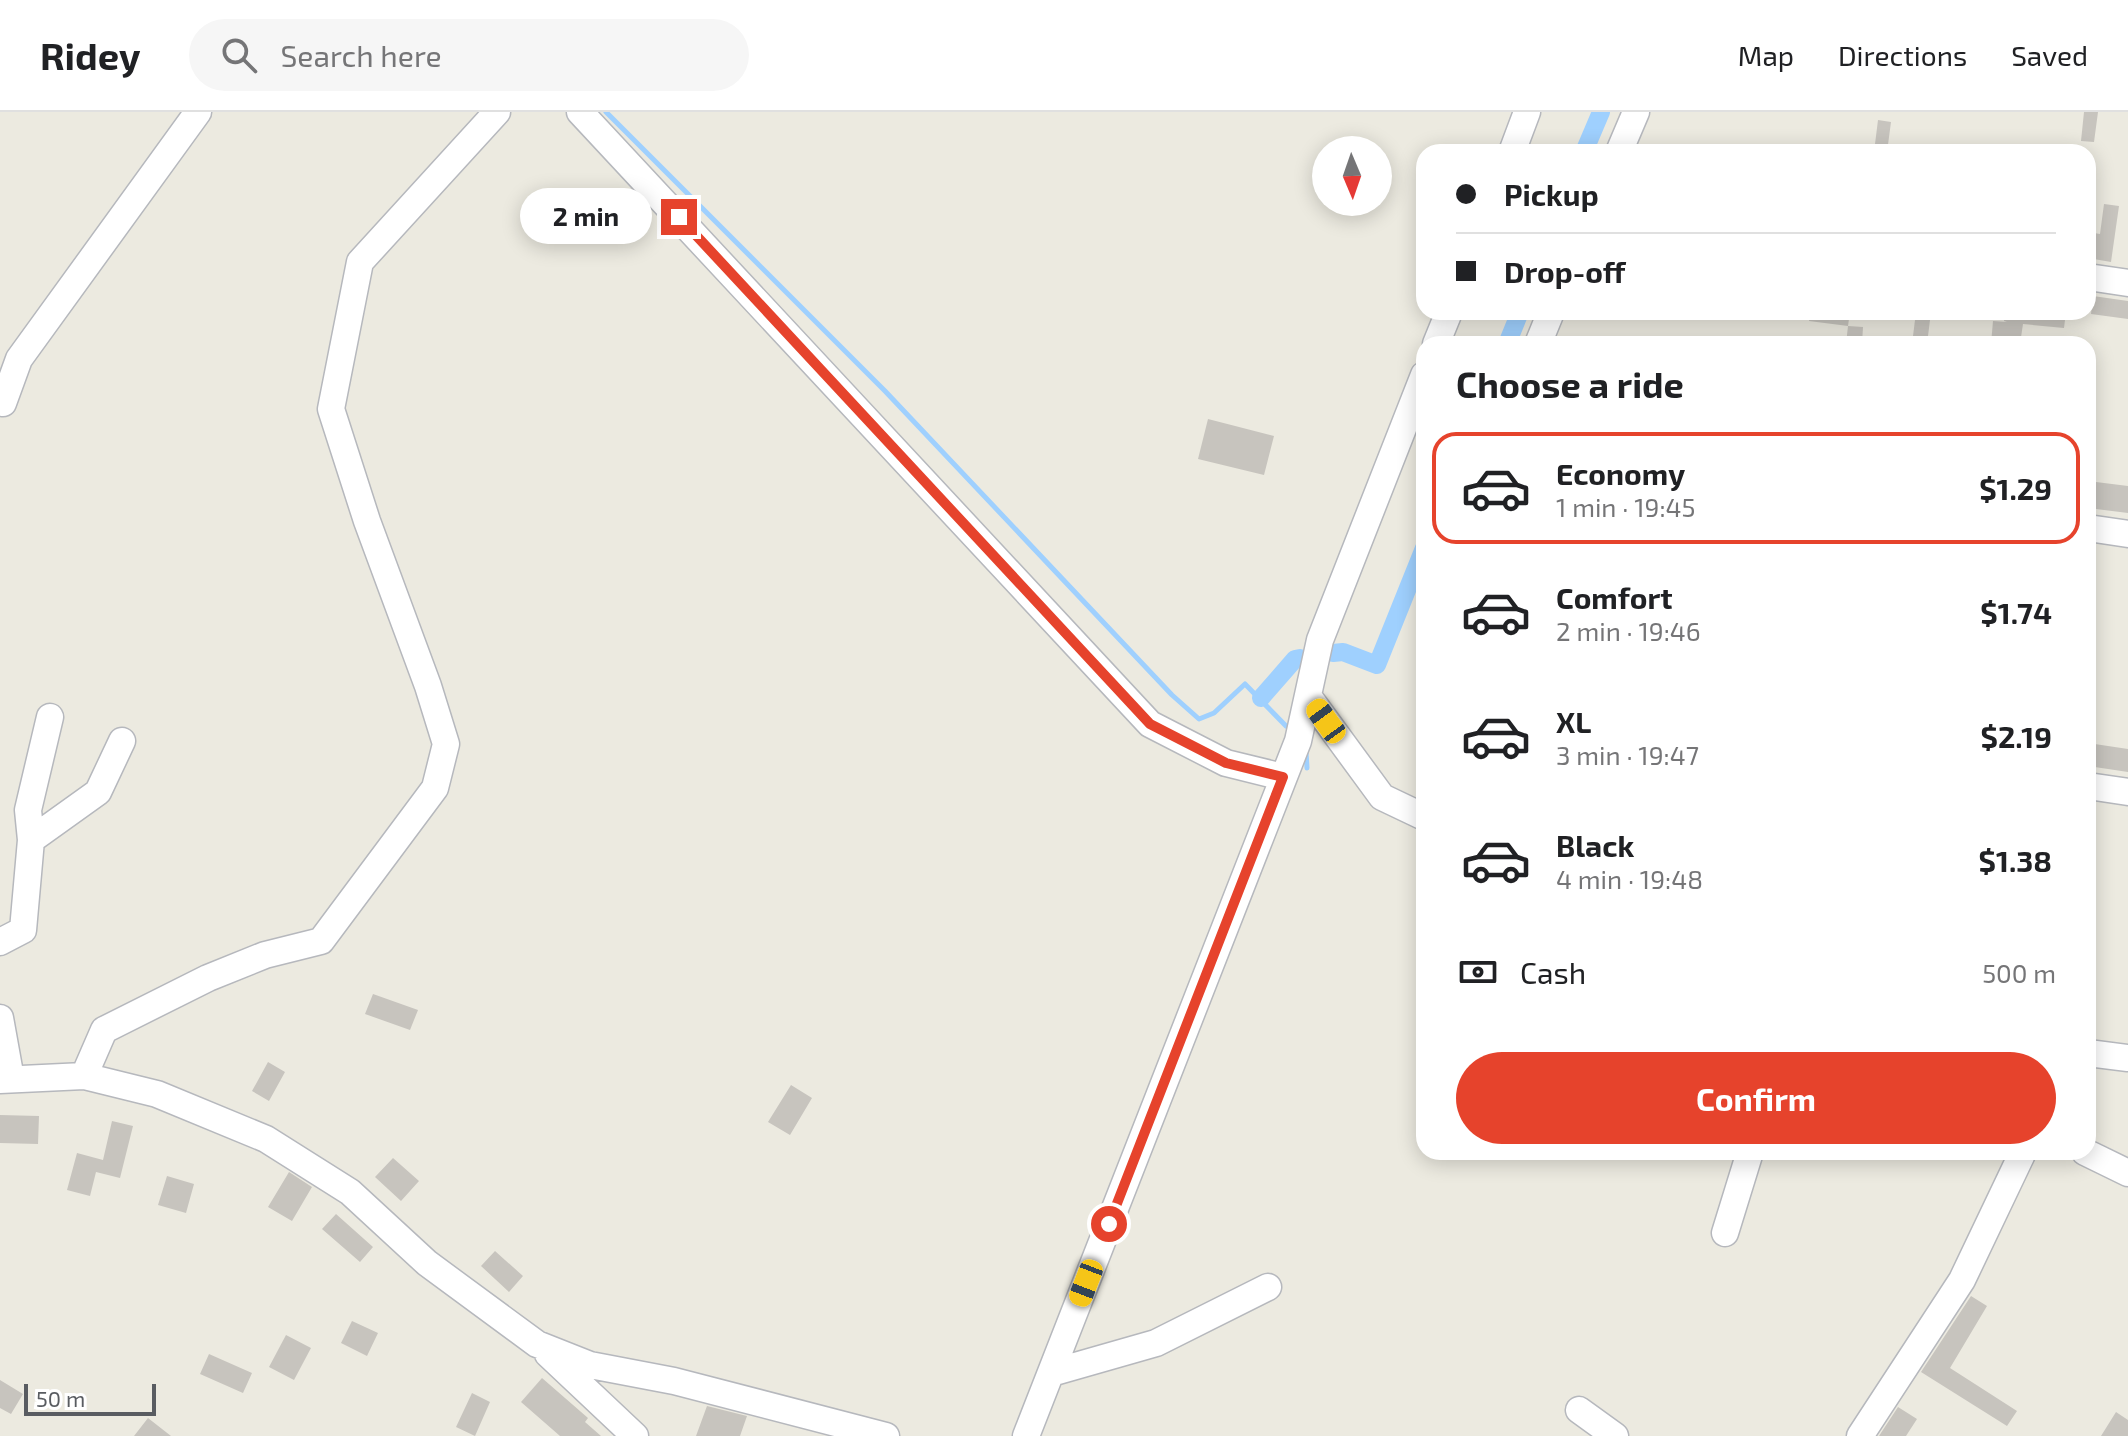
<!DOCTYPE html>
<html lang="en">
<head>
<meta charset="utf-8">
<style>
	:root { --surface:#fff; --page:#f6f6f6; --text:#202124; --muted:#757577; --line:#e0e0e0; --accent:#e6432c }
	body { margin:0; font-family:"Exo 2",sans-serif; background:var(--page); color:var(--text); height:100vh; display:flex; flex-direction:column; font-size:30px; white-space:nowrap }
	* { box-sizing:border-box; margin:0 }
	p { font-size:26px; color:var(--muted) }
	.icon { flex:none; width:44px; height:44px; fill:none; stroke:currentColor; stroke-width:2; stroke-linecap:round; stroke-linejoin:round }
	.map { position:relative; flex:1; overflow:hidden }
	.details { position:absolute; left:1416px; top:224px; width:680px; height:824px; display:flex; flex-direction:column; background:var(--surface); border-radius:24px; box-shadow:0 4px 20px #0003 }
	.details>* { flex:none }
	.banner { position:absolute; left:1416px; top:32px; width:680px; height:176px; border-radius:24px; box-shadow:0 4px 20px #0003; display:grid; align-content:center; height:176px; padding:0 40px; background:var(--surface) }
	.needle { width:52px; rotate:178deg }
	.buttons { position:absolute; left:1312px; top:24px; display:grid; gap:16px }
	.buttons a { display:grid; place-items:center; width:80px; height:80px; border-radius:50%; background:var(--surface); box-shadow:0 4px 20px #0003; font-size:40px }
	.scale { position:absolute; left:24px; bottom:20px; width:132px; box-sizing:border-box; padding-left:8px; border:4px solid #595c61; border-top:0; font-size:22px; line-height:28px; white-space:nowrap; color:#595c61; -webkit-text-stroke:6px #fff; paint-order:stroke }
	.end { position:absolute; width:36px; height:36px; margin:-18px; border:10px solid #e6432c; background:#fff; box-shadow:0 0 0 4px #fff }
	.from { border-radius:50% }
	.bubble { position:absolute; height:56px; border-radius:28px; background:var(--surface); box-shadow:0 4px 20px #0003; font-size:26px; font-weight:700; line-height:56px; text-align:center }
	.car { position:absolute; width:24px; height:48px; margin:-24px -12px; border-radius:10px; box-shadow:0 0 6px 2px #0007; background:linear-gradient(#f5c518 24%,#345 0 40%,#f5c518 0 76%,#345 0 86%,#f5c518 0) }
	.banner b { display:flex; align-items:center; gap:28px; height:76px; font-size:30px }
	.banner b+b { border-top:2px solid var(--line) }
	.banner i { width:20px; height:20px; background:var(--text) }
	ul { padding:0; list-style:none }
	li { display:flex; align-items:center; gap:24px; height:112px; margin:0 16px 12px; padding:0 24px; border:4px solid transparent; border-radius:24px }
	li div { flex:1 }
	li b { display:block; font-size:30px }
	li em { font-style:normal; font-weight:700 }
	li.on { border-color:var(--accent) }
	li>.icon { width:72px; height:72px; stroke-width:1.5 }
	h2 { padding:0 40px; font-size:36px; line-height:96px }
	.pay { display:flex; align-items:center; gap:20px; height:88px; padding:0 40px; font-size:30px }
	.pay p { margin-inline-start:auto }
	.cta { display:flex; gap:16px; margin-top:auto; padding:16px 40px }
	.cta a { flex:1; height:92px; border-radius:48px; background:var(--accent); color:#fff; font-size:32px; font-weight:700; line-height:92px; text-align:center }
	header { display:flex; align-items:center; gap:48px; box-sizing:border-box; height:112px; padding:0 40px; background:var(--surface); border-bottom:2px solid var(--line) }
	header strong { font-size:38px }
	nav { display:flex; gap:44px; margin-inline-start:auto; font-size:28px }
	.search { width:560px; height:72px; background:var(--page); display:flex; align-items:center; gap:20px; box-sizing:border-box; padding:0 28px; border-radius:44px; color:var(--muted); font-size:30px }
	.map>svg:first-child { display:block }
</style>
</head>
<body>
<header>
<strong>Ridey</strong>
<div class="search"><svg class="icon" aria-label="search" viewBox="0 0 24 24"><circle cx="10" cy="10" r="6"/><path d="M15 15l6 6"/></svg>Search here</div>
<nav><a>Map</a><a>Directions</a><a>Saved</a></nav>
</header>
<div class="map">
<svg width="2128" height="1324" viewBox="0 0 2128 1324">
	<rect width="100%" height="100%" fill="#eceae0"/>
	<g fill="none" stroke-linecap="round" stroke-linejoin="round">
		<path stroke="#9fd0fe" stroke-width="5" d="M606,0L885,279L1172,583L1199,607L1214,601L1245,572L1286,614
			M1306,639L1307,656"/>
		<path stroke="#9fd0fe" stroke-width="18" d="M1584,40L1601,0
			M1507,232L1520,200
			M1333,541L1343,540L1377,553L1424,436
			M1261,586L1295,547L1300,546"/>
	</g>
	<path fill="#c7c4be" d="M2084,0H2098L2094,30L2081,29Z
		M1878,8L1891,10L1887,40H1874Z
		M2104,92L2119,94L2111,150L2088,146V120L2100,122Z
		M2093,184L2128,189V207L2091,202Z
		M1810,200H1850L1848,214L1809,209Z
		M1916,200H1931L1927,232H1912Z
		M2005,200H2066L2064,216L2023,212L2020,232H1991L1993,209L2007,210L2004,209Z
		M1848,214L1863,215L1862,232H1846Z
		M1208,307L1274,324L1264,363L1198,347Z
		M2088,369L2128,374V401L2088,396Z
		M2088,631L2128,637V660L2088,654Z
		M373,882L418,898L410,918L365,902Z
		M268,950L285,960L269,989L252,979Z
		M791,973L812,986L790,1023L768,1010Z
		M0,1003L39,1004L38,1032L0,1031Z
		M112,1009L133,1014L120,1066L96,1060L90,1084L67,1078L77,1041L103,1048Z
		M393,1046L419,1069L401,1089L375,1065Z
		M289,1060L312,1075L292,1109L268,1095Z
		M167,1064L194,1072L186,1101L158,1093Z
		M336,1102L373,1135L360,1150L322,1117Z
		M495,1139L523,1164L509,1180L481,1154Z
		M1971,1184L1987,1194L1950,1256L2017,1299L2007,1314L1921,1260Z
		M352,1209L378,1221L367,1244L341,1231Z
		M286,1223L311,1236L294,1268L269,1255Z
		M209,1242L252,1261L243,1281L200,1262Z
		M542,1266L588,1306L585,1310L601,1324H560L521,1290Z
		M0,1268L23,1282L11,1302L0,1296Z
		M472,1281L490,1290L475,1324L456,1315Z
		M707,1294L747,1304L740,1324H696Z
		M1898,1295L1917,1307L1906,1324H1879Z
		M2116,1300L2128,1308V1324H2101Z
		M148,1306L171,1324H134Z"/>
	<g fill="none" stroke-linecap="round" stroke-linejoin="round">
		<defs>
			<path id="minor" d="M580,0L1150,612L1226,651L1283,665
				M1512,40L1527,0
				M1619,40L1636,0
				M2088,165L2128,171
				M1436,232L1449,200
				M1538,232L1551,200
				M3,291L19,247L198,0
				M2088,416L2128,422
				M1308,584L1382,685L1424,705
				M2088,674L2128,680
				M31,728L98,680L122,629
				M0,830L23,818L31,728L28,698L50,605
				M0,906L11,967
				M2088,941L2128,946
				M84,964L104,918L208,866L265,843L321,829L435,676L446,632L428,574L367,409L331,297L360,150L497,0
				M0,968L84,964L157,982L266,1027L350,1080L427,1151L537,1232L590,1253L674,1269L886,1324
				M2085,1040L2128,1061
				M1725,1121L1750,1040
				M548,1242L635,1324
				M1051,1261L1156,1231L1268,1175
				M1579,1298L1615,1324
				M1026,1324L1298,629L1320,528L1424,263
				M1860,1324L1962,1168L2023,1040"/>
		</defs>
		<use href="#minor" stroke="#b6b8bd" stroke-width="29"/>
		<use href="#minor" stroke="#fff" stroke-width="26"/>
	</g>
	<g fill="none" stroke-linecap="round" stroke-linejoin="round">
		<path stroke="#e6432c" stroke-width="10" d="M679,105L1150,612L1226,651L1283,665L1109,1112"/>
	</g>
</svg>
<div class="buttons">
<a><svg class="needle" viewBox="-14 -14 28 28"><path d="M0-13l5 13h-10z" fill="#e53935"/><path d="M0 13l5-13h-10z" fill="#757577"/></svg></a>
</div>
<div class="scale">50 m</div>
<i class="end from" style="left:1109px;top:1112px"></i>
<i class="end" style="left:679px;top:105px"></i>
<div class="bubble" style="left:520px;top:76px;width:132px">2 min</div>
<i class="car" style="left:1326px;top:609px;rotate:324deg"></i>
<i class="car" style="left:1086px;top:1171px;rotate:201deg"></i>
<div class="banner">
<b><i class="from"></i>Pickup</b>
<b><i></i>Drop-off</b>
</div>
<section class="details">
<h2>Choose a ride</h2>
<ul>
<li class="on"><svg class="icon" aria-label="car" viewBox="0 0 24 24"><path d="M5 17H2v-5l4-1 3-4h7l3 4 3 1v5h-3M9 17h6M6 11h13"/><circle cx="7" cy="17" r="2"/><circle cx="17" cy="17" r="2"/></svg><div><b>Economy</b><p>1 min · 19:45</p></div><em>$1.29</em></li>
<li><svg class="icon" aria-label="car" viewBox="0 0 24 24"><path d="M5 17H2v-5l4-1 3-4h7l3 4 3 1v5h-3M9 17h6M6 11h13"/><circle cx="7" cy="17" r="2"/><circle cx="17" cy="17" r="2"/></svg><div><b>Comfort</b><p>2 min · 19:46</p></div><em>$1.74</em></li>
<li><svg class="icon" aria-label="car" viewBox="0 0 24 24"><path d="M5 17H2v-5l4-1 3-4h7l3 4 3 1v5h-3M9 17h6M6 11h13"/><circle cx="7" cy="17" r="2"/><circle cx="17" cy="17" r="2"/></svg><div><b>XL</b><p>3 min · 19:47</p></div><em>$2.19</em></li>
<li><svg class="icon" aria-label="car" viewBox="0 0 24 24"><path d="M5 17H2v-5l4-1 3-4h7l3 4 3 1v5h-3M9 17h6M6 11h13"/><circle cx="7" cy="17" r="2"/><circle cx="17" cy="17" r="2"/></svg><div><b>Black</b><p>4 min · 19:48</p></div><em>$1.38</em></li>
</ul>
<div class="pay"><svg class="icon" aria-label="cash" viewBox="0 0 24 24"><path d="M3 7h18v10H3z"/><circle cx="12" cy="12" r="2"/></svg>Cash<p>500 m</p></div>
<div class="cta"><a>Confirm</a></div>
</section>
</div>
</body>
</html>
